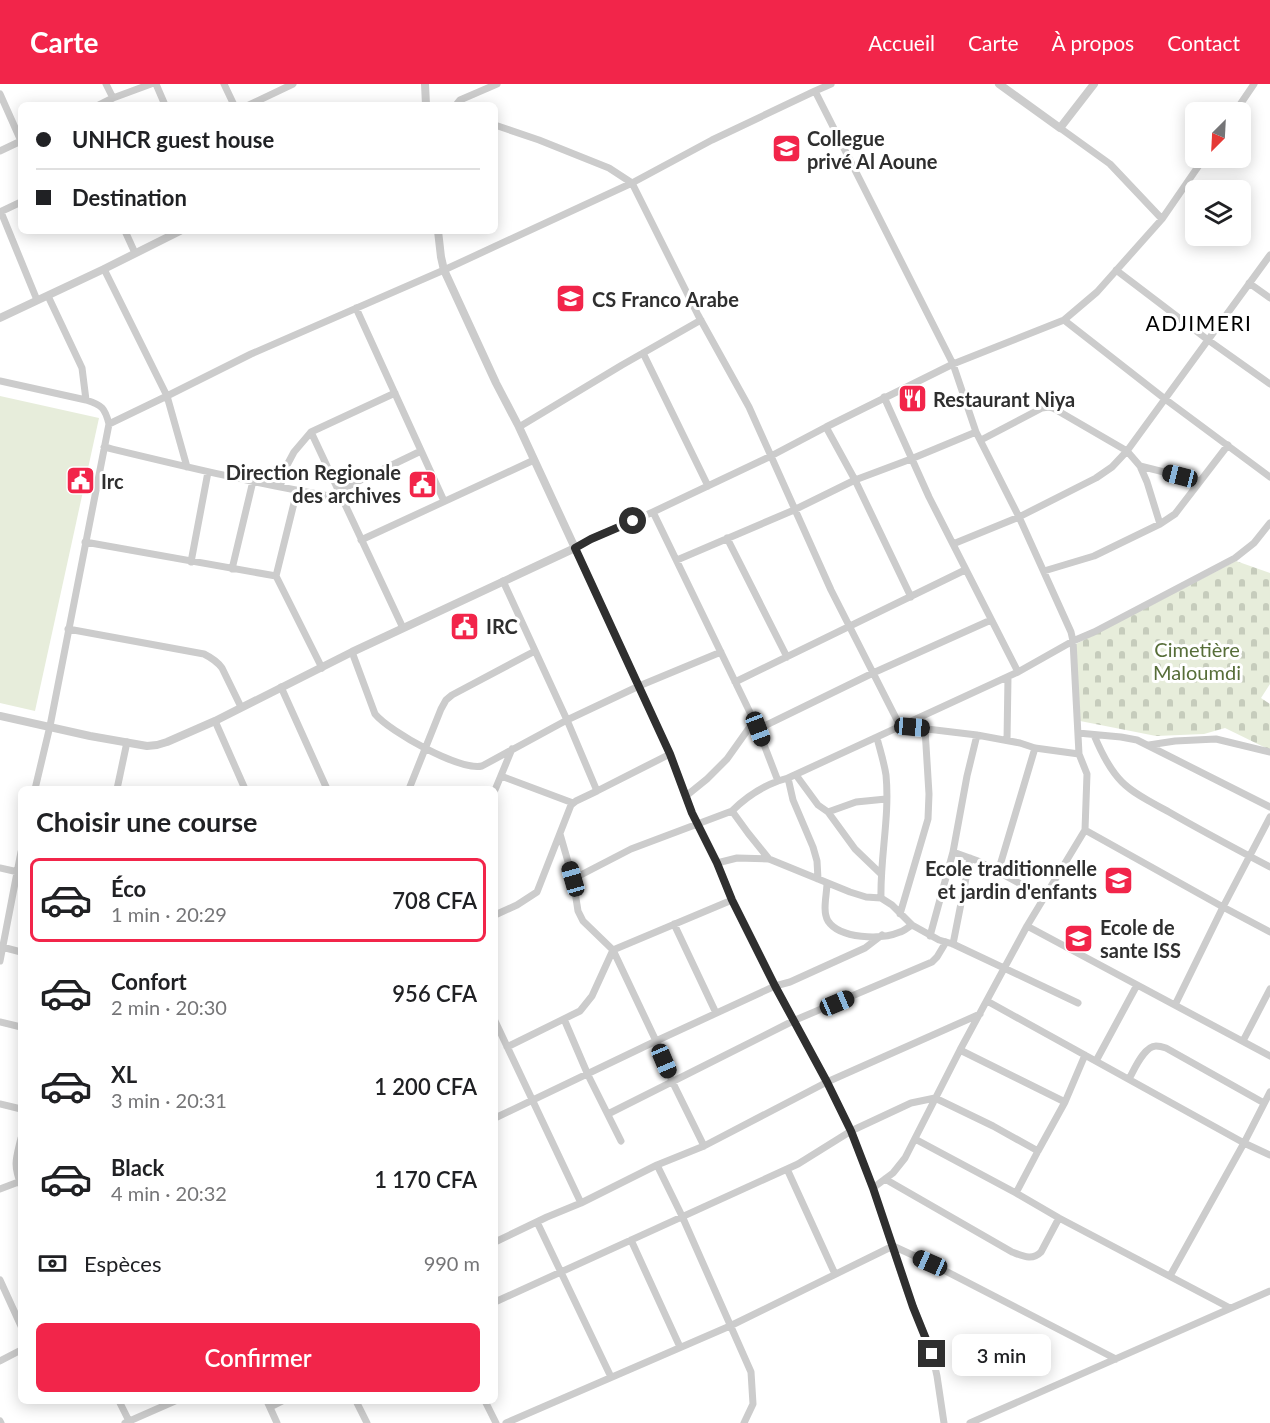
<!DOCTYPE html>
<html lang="fr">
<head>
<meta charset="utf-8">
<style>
	:root { --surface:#fff; --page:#f2f2f2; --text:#202124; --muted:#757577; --line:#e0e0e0; --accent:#f2254a }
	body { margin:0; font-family:Lato,sans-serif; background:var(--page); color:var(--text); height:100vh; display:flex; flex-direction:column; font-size:22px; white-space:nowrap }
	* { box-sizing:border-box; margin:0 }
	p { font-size:20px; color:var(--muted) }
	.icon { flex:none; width:33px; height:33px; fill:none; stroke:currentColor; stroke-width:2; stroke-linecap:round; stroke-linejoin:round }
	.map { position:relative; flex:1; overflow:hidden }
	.side { position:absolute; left:18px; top:702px; width:480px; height:618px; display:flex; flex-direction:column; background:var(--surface); border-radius:9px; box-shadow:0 3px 15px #0003 }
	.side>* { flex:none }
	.banner { position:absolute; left:18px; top:18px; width:480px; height:132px; border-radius:9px; box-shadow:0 3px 15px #0003; display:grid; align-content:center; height:132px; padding:0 18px; background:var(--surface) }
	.needle { width:39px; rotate:204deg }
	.controls { position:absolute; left:1185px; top:18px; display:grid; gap:12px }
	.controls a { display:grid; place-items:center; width:66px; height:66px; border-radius:9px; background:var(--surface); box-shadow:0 3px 15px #0003; font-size:30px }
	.end { position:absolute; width:27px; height:27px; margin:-14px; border:8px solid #2f2f2f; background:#fff; box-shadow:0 0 0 3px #fff }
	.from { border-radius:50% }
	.bubble { position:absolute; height:42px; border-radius:9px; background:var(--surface); box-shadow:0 3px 15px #0003; font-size:20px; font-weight:600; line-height:42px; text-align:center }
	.car { position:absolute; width:18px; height:36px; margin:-18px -9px; border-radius:8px; box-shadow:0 0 4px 2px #0007; background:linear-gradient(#222 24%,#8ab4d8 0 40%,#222 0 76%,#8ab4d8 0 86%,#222 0) }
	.banner b { display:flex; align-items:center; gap:21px; height:57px; font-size:22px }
	.banner b+b { border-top:2px solid var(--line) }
	.banner i { width:15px; height:15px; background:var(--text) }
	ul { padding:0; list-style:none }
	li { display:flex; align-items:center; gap:18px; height:84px; margin:0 12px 9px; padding:0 6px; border:3px solid transparent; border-radius:9px }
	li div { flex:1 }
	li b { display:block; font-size:22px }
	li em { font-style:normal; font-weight:600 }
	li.current { border-color:var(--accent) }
	li>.icon { width:54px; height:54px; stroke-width:1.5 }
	h2 { padding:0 18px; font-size:27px; line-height:72px }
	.pay { display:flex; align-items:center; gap:15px; height:66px; padding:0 18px; font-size:22px }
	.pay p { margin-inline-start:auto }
	.cta { display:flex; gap:12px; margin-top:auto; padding:12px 18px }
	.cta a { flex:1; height:69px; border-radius:9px; background:var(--accent); color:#fff; font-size:24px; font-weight:600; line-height:69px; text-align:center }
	header { display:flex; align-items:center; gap:36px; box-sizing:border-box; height:84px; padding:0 30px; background:var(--accent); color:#fff }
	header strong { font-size:28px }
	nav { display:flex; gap:33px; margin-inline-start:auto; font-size:21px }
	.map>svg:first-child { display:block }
</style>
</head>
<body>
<header>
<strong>Carte</strong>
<nav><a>Accueil</a><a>Carte</a><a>À propos</a><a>Contact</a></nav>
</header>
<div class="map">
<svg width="1270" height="1339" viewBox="0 0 1270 1339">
	<defs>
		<pattern id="cemetery-stones" width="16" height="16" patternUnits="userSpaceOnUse" patternTransform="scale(1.5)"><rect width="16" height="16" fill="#e7eddb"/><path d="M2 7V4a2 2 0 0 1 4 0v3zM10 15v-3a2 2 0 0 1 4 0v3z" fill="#c6ccbc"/></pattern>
	</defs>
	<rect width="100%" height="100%" fill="#fff"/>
	<path fill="url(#cemetery-stones)" d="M1236,477L1270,489V600L1261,614L1270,620V666L1225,644L1204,650L1156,652L1075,636L1076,560Z"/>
	<path fill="#e7eddb" d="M0,312L99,334L35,627L0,619Z"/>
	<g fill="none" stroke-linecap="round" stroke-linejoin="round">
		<path stroke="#ccc" stroke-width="7" d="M106,0L113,14
			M156,0L165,21
			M224,0L234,21
			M831,0L815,7L953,280L976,348L1019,433L1071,548L1073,557L1079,670L1087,690L1085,746L1027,842L960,966L905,1074L893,1089L873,1104
			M0,10L21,57
			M99,21L113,14L151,0
			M249,21L293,0
			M456,21L460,16L497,0
			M1235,28L1254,0
			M495,41L539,56L609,84L632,99L698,231L749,323L831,506L900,642
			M1060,44L1110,80L1162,135
			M0,67L21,57
			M0,128L21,118
			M1,128L37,216
			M125,147L135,169
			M104,185L167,312L187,383
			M1116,186L1208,256L1270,300
			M1249,199L1270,214
			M48,212L82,284L86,316
			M356,224L444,417
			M1064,236L1165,315L1270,393
			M643,269L708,402
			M0,297L86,316C102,321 105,324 109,340L50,642L35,705
			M884,313L929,413L1018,588
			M109,340L167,312L251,270L444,186L632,99L712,56L815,7
			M519,343L622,281L701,236
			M826,343L855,396L911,513
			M311,348L403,544
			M981,356L1042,324L1049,323L1053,324L1127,367L1140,382L1147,398L1160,440
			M104,363C183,382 261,401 341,414
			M1140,382L1200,397
			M280,403L286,383L294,368L311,348L395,309
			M297,407L276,492L322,584
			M338,407L421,367
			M653,428L758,645L778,697L788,694L793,716L813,763L817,777L818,795
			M727,454L787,573
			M361,456L534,376
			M85,458L276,492
			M953,460L1019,433L1096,394L1112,383L1127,367L1270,171
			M677,476L794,426L855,396L911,375L976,348
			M191,478L208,388
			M232,485L253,397
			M1044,487L1094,472L1160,440L1175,430L1228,361
			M68,545L204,570C212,574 217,577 222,584L241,623
			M352,568L375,630C390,648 460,687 482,682L567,636L639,602L721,568
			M735,598L965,486
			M281,603L327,705
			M215,637L245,705
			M902,642L977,651L1020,659L1035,664L1079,670
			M758,645L873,589L991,536
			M1078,649L1121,653L1137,656L1270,723
			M1094,651C1101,668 1109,685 1122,698C1135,711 1153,719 1169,728C1202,747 1236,765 1270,783
			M877,654C880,666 884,678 886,691C890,732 880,773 881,814
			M1007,656L1008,593
			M1149,661L1175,657L1216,655L1270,668
			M796,691L818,721L828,728L855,765L881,790
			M501,692L573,719
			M788,694L1018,588L1073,557L1094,548L1235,474L1254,459L1270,439
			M117,705L127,658
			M409,705L441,625L446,616L452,611L535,567
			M495,706L512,665
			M597,707L670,670
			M686,712L707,695L727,675L754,637
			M732,727L748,749L769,775
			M828,728L856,718L886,715
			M1085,746L1223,823L1270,848
			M560,750L573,795L578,827L583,837L613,866L656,957L672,997L704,1062
			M953,768L978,777L1045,813
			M717,779L737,774L769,775L850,808L866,813L881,814L892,821L912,841L939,856L953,860L1078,919
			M0,784L18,788
			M998,788L1035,664
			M573,795L631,765L732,727C746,713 759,704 778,697
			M827,799C827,810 822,827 828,837C840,855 881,856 900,848C904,847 908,843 912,841
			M900,830L928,735L929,710L925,645
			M495,831L517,821L537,808L571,721L576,717L597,707L567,636L503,497
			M674,840L716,929
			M1027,842L1270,972
			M930,852L953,768L967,692L977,651
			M953,860L970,774
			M2,863L21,868
			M0,877L21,768
			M987,917L1244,1059L1270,1008
			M1175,921L1223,823L1270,733
			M564,935L588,991L621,1057
			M495,937L581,1119
			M0,938L21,943
			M1243,957L1270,905
			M507,963L580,927L592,912L613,866L732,816
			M960,966L1065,1018
			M1096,977L1137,901
			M1129,995C1134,986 1144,962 1156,962C1158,962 1163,963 1166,964L1264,1019
			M0,1020L21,1025
			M608,1030L793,937L932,878L937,873L946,858
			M495,1034L656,957L775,902L790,898L865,864L882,851
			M21,1054C16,1075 13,1080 21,1101
			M915,1055L1016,1109L1059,1134L1230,1224
			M1038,1067L1065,1018L1085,971
			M657,1081L682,1132L751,1288L753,1320L744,1339
			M787,1085L835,1190
			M885,1095L1012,1168C1023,1172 1032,1177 1041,1168L1059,1134
			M0,1105L21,1097
			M537,1138L611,1293
			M631,1156L680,1263
			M495,1158L547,1133L581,1119L657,1081L704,1062L827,998L980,930
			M1170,1192L1244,1059L1270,1071
			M0,1196L21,1242
			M495,1218L798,1080L851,1047L911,1019L935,1014L993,1042L1038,1067L1016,1109
			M0,1277L21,1266
			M119,1317L130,1339
			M267,1317L277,1339
			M356,1317L367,1339
			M485,1317L496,1339
			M270,1323L282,1317
			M0,1337L1,1339
			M125,1339L175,1317
			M506,1339L730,1242L893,1162L930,1179L1116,1275
			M944,1339L937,1292L932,1270L906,1204L873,1104L851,1047L827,998L775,902L732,816L717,779L692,729L670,670L575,464L591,455L653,428L771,372L826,343L953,280L1064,236L1097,208L1162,135L1204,74
			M970,1339L1270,1207"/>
		<path stroke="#ccc" stroke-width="8" d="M425,0L426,21
			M999,0L1060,44L1094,0
			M0,234L104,185L180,147
			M0,632L90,652L147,662L157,661L167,658L215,637L352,568L575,464L519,343L496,299L444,186L441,173L438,147"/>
	</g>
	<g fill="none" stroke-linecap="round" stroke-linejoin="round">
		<path stroke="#2f2f2f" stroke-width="8" d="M633,437L591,455L575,464L670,670L692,729L717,779L732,816L775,902L827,998L851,1047L873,1104L913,1223L932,1270"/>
	</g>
	<defs>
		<symbol id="school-square" viewBox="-11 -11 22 22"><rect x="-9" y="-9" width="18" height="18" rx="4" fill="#f2254a" stroke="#fff"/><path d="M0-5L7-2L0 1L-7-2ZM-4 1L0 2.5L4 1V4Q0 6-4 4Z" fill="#fff"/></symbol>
		<symbol id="restaurant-square" viewBox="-11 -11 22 22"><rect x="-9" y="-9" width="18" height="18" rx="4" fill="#f2254a" stroke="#fff"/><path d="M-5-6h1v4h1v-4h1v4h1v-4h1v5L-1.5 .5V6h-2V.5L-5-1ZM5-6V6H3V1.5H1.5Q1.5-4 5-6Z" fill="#fff"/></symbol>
		<symbol id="civic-square" viewBox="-11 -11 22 22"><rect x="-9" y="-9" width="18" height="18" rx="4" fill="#f2254a" stroke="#fff"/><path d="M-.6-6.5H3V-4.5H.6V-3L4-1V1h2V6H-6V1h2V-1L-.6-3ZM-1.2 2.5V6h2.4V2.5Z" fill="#fff"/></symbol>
	</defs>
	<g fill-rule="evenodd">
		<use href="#school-square" x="770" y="48" width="33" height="33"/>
		<use href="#school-square" x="554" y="198" width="33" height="33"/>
		<use href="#restaurant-square" x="896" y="298" width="33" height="33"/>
		<use href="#civic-square" x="64" y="380" width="33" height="33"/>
		<use href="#civic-square" x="406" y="384" width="33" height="33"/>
		<use href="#civic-square" x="448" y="526" width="33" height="33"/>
		<use href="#school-square" x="1102" y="780" width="33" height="33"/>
		<use href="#school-square" x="1062" y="838" width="33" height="33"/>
	</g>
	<g text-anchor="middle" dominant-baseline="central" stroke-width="6" stroke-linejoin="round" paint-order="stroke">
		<g font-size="20" font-weight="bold" fill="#2f2f2f" stroke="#fff" text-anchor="start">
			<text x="807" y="54">Collegue<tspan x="807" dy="23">privé Al Aoune</tspan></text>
			<text x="592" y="215">CS Franco Arabe</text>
			<text x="933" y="315">Restaurant Niya</text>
			<text x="401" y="388" text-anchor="end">Direction Regionale<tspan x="401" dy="23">des archives</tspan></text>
			<text x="101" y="397">Irc</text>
			<text x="486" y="542">IRC</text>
			<text x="1097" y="784" text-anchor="end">Ecole traditionnelle<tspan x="1097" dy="23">et jardin d'enfants</tspan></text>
			<text x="1100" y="843">Ecole de<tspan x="1100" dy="23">sante ISS</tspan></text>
		</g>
		<g font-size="20" fill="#576e39" stroke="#fff">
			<text x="1197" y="565">Cimetière<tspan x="1197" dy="23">Maloumdi</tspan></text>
		</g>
		<g font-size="21" letter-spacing="1.5" fill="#000" stroke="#fff">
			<text x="1199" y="238">ADJIMERI</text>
		</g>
	</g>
</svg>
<div class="controls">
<a><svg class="needle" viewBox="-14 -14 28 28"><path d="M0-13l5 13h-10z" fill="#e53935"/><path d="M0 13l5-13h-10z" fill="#757577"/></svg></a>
<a><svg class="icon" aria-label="layers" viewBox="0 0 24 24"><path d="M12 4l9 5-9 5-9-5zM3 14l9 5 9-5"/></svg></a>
</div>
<i class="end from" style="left:633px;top:437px"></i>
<i class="end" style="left:932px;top:1270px"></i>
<div class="bubble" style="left:952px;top:1250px;width:99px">3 min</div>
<i class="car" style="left:1180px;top:392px;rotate:284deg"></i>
<i class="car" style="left:912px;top:643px;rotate:95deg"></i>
<i class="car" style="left:758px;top:645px;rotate:159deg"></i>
<i class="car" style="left:573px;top:795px;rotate:344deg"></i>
<i class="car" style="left:837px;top:919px;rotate:67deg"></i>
<i class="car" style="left:664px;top:977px;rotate:157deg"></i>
<i class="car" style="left:930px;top:1179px;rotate:294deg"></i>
<div class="banner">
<b><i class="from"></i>UNHCR guest house</b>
<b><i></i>Destination</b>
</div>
<section class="side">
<h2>Choisir une course</h2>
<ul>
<li class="current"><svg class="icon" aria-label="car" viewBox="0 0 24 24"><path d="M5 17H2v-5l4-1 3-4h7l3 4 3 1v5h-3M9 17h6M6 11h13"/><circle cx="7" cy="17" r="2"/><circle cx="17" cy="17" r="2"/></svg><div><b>Éco</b><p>1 min · 20:29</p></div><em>708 CFA</em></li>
<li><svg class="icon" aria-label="car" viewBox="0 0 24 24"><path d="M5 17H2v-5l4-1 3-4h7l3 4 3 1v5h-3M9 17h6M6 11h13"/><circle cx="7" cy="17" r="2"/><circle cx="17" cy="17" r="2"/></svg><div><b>Confort</b><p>2 min · 20:30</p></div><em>956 CFA</em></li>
<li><svg class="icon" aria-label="car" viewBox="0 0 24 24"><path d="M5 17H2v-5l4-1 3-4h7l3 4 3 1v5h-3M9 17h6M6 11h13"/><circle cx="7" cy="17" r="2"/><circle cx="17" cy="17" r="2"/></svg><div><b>XL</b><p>3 min · 20:31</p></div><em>1 200 CFA</em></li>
<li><svg class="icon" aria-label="car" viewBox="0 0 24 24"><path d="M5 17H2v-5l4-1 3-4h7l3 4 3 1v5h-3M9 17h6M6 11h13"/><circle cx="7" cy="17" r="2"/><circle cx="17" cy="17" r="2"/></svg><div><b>Black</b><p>4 min · 20:32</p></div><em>1 170 CFA</em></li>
</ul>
<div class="pay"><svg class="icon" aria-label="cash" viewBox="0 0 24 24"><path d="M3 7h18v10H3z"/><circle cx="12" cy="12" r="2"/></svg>Espèces<p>990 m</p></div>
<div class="cta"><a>Confirmer</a></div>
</section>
</div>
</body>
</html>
